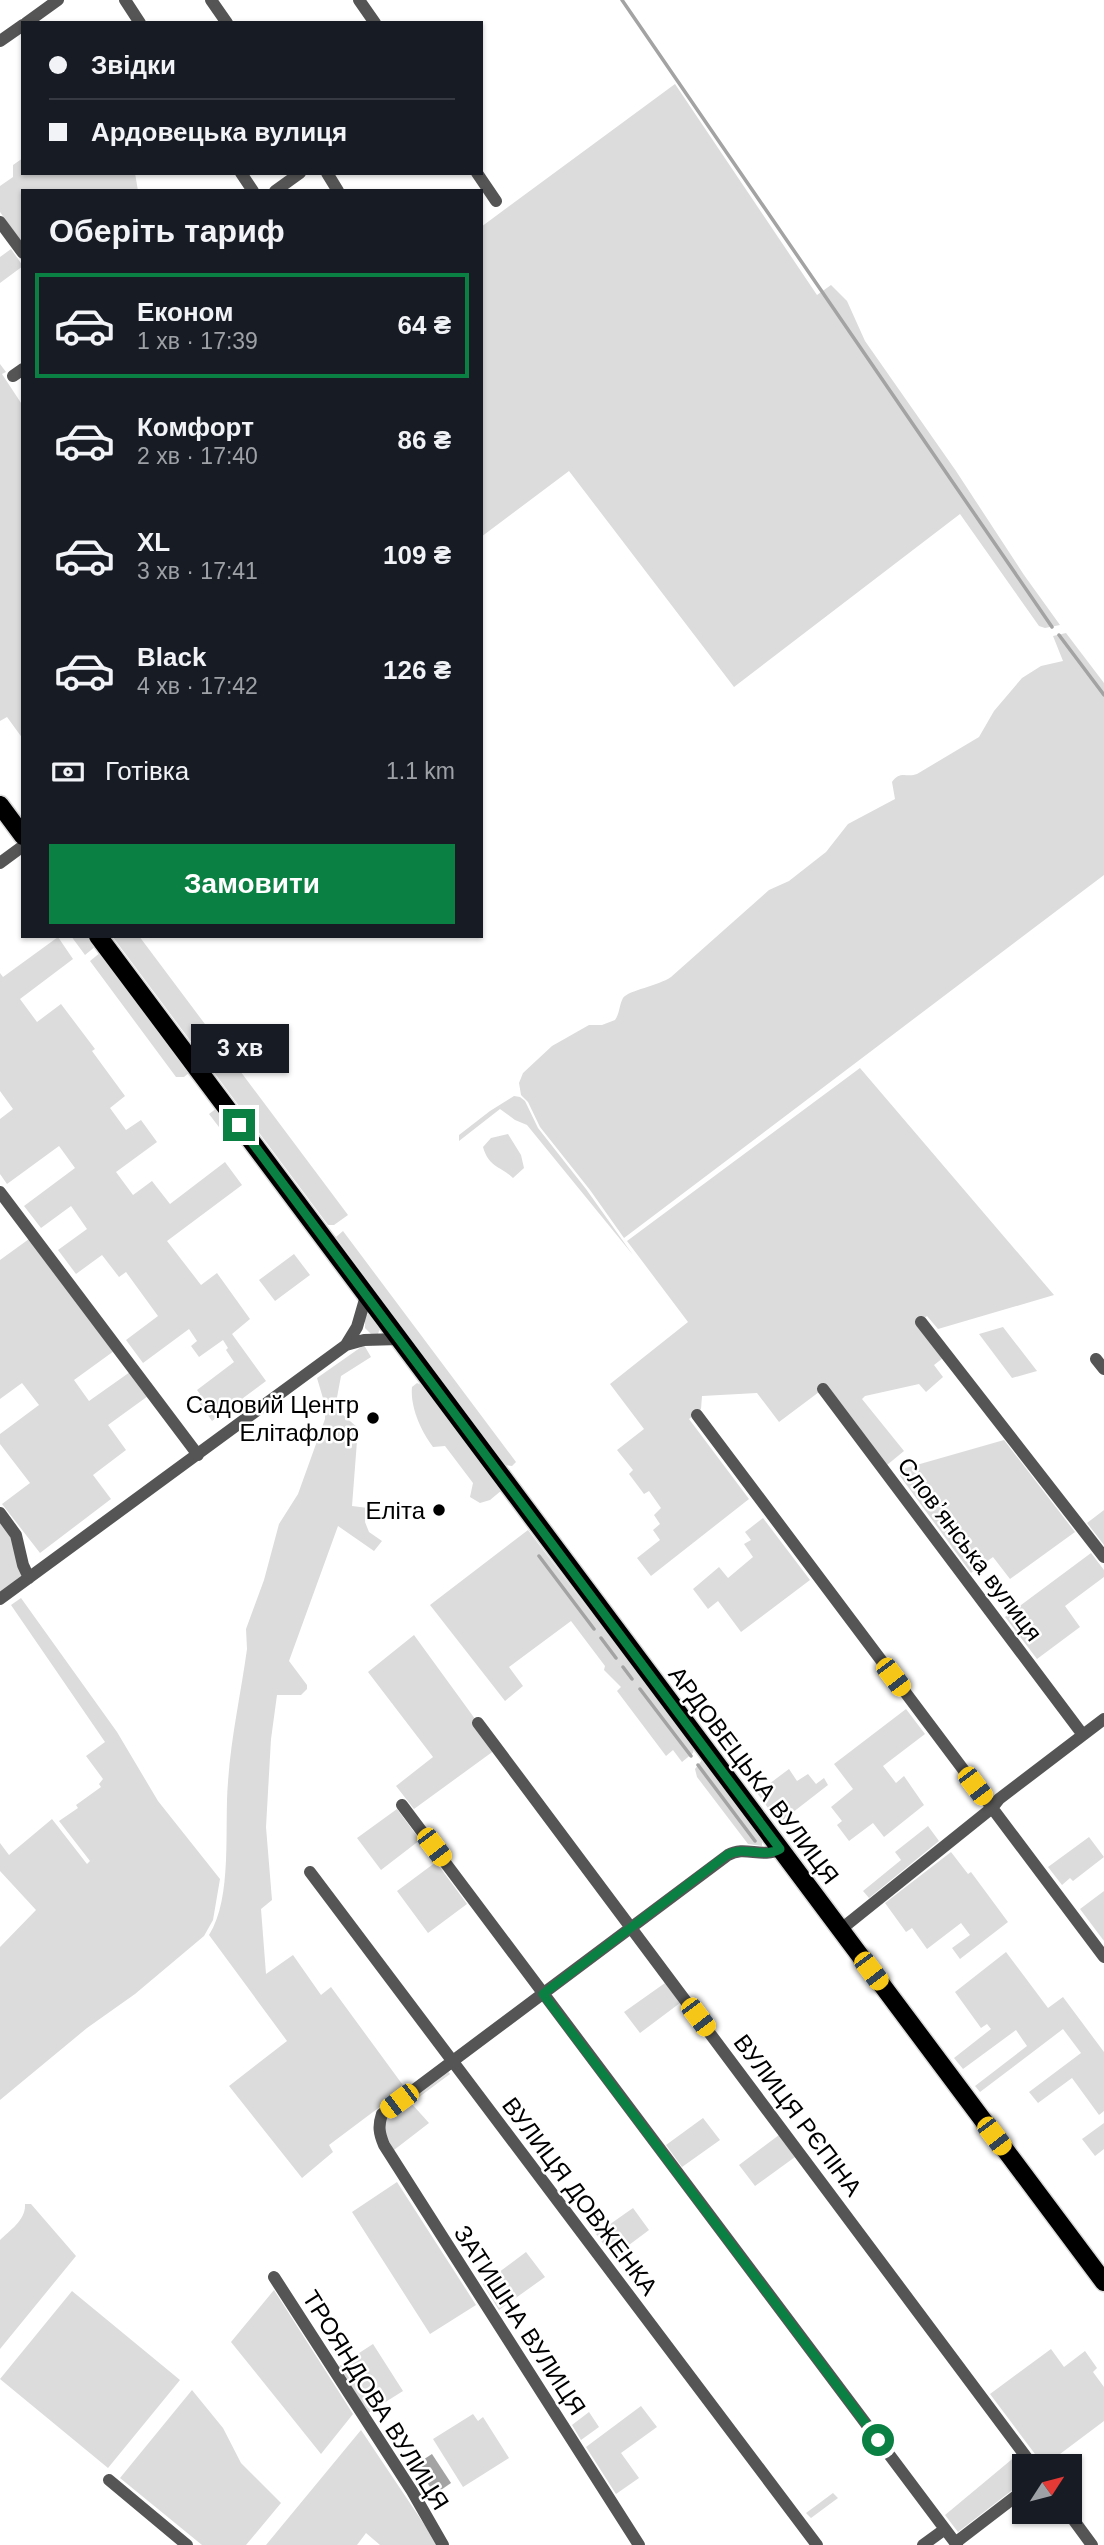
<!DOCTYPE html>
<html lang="uk">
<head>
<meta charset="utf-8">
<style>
	:root { --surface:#171b24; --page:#242831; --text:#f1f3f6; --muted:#9ea1a6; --line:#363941; --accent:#0b8043 }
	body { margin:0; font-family:Arial,sans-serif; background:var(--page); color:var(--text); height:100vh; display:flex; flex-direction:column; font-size:26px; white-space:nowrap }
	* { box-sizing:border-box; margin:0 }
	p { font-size:23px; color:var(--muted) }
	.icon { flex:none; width:38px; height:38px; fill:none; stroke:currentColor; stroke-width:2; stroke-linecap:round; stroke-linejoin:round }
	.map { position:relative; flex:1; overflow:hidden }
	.panel { position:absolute; left:21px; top:189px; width:462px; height:749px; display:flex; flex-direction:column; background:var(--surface); border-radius:0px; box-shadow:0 2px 5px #0004 }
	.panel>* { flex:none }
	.guide { position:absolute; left:21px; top:21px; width:462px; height:154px; border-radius:0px; box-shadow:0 2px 5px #0004; display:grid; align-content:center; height:154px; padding:0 28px; background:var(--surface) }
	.needle { width:46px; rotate:54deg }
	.buttons { position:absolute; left:1012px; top:2454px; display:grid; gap:14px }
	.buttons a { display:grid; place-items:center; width:70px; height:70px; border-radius:0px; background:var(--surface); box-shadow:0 2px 5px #0004; font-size:35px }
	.end { position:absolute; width:32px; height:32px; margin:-16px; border:9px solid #0b8043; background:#fff; box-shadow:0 0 0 4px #fff }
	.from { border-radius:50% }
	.bubble { position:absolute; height:49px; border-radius:0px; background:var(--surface); box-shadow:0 2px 5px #0004; font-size:23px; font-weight:800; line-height:49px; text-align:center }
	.car { position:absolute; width:21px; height:42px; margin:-21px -10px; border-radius:9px; box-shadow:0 0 5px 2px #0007; background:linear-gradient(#f5c518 24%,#345 0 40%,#f5c518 0 76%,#345 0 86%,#f5c518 0) }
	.guide b { display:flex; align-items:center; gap:24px; height:66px; font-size:26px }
	.guide b+b { border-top:2px solid var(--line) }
	.guide i { width:18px; height:18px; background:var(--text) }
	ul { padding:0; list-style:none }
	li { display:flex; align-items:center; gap:21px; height:105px; margin:0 14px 10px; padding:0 14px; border:4px solid transparent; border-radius:0px }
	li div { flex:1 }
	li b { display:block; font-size:26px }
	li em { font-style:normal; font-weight:800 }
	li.active { border-color:var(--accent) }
	li>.icon { width:63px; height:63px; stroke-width:1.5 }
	h2 { padding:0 28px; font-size:32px; line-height:84px }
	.pay { display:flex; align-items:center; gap:18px; height:77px; padding:0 28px; font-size:26px }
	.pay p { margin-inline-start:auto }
	.action { display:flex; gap:14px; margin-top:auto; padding:14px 28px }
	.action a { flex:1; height:80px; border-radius:0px; background:var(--accent); color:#fff; font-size:28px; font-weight:800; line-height:80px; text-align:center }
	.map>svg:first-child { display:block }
</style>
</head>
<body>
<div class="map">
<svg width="1104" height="2545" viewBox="0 0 1104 2545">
	<rect width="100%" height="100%" fill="#fff"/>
	<path fill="#dcdcdc" d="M675,84L817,295L831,285L847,301L865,341L956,471L1024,575L1060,625L1045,628L1039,626L960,514L734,687L569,471L481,537V227Z
		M23,158V173H135L138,191H23V244L0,212V186L13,177V165Z
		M11,249L23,266L0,283V257Z
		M0,364L6,372L2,374L23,406V739L7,717L0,721Z
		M1066,633L1104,683V875L624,1238L590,1190L540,1127L528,1102L521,1095L519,1083L523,1073L552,1046L589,1025H602L615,1020C620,1013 619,1005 623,998C629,990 658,986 671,977L769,890L789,881L826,852L848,824L895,799L892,782C900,770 907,778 917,774L979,737L994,711L1022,678L1041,666L1063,661L1053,636Z
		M71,936H89L96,946L85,955Z
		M112,936H139L348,1215L334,1225H328Z
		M58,937L73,959L20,999L37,1022L61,1004L95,1049L92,1051L125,1096L110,1108L126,1130L141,1120L157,1142L116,1172L133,1195L152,1181L170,1204L225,1162L242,1185L167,1241L201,1285L217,1273L250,1319L232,1334L266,1381L212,1421L195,1397L200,1394L197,1390L234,1362L226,1350L228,1348L223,1340L199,1357L191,1346L197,1341L189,1329L143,1363L126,1340L158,1316L126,1272L119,1277L102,1255L76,1274L58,1250L87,1229L71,1206L41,1228L24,1206L75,1168L59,1146L7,1184L0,1174V1119L13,1109L0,1091V973L3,977Z
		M101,952L190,1072L184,1077H176L90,961Z
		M860,1068L1054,1295L938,1329L927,1316L916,1325L943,1358L934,1365L943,1377L926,1392L919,1384L865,1396L862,1399L904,1451L887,1465L823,1389L779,1422L757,1393L702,1396L701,1409L689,1419L749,1499L651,1576L637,1558L660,1540L653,1530L660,1524L654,1515L661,1508L649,1491L644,1494L629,1474L633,1470L617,1450L644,1429L610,1384L688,1322L627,1241Z
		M514,1096L520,1097L525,1101L538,1128L586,1189L633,1255L527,1125L515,1120L500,1109L459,1141V1135L490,1111Z
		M217,1108L230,1125L222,1131L209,1114Z
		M508,1134L521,1155L524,1168L513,1178C501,1166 489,1168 483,1147L491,1138Z
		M343,1231L516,1462L512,1466L504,1465L336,1237Z
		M29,1239L114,1351L74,1380L89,1401L130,1372L148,1396L108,1425L126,1450L93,1475L111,1499L40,1553L2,1504L30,1483L0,1444V1434L39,1405L22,1383L0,1399V1260Z
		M294,1254L310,1275L275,1301L259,1280Z
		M370,1314L380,1328L378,1334H371L365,1328V1315Z
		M1003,1327L1037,1371L1012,1378L979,1334Z
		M364,1345L371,1357L341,1376L335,1408L358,1428L352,1506L368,1508L365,1522L369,1532L382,1541L374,1551L338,1526L289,1661L307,1685V1689L301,1695H277L271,1739L266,1827L272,1900L261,1909L266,1974L293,1955L321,1995L331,1987L405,2088L329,2145L333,2152L302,2178L229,2086L287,2041L209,1935C233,1898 224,1826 228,1782C231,1737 241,1693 247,1649L246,1629L264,1580L279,1524L298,1494L325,1419V1405L317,1378Z
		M417,1383L424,1386L502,1490L490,1500L480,1503L470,1497L473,1483L445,1446L433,1447C421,1431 410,1407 412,1387Z
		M1004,1440L1075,1532L1010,1579L993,1557L971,1573L900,1476V1471L906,1468Z
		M1104,1510V1545L1087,1523Z
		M0,1518L10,1532L24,1575L0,1595Z
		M763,1518L810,1580L741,1632L718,1601L708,1609L693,1589L719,1567L728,1578L753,1557L744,1544L751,1540L745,1532Z
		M528,1530L694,1748L693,1753L682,1762L673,1750L666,1756L617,1691L621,1687L604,1670L605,1666L571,1621L509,1667L523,1686L505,1701L430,1605Z
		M1091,1553L1104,1570V1577L1065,1606L1080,1627L1037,1659L1005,1617Z
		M21,1598L117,1732L158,1801L220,1879L213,1920L204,1936L135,1994L87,2028L0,2100V1947L36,1910L0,1871V1843L9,1855L52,1819L87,1864L90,1861L59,1821L78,1808L76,1805L101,1787L99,1784L103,1779L86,1756L105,1742L11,1605Z
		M414,1635L478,1723L495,1750L414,1809L396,1786L433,1757L368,1672Z
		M906,1709L925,1734L883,1766L896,1783L904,1776L924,1805L884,1837L873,1823L849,1841L837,1825L842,1821L831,1807L853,1789L834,1764Z
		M702,1760L762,1838V1846L748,1844L697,1777L695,1769Z
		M789,1769L797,1781L808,1774L816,1784L824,1778L828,1785L779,1823L757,1793Z
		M397,1809L420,1840L381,1870L357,1838Z
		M928,1826L939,1841L869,1898L863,1891L901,1860L895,1852Z
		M1089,1837L1104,1857L1073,1881L1070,1878L1062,1885L1048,1867Z
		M951,1852L968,1874L971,1872L1008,1922L960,1959L952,1948L970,1935L961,1923L927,1949L912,1928L906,1932L885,1903Z
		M436,1862L467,1904L428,1933L397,1891Z
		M1104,1891V1941L1080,1909Z
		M1006,1952L1048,2008L1063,1997L1104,2052V2111L1099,2115L1072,2078L1038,2103L1029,2092L1081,2053L1063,2029L980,2092L975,2086L1027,2046L1016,2030L963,2069L954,2058L991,2029L987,2024L981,2028L955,1992Z
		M665,1983L680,2003L640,2033L624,2012Z
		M447,2070L450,2074L411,2103L429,2123L394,2150L384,2133L387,2116Z
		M703,2118L720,2140L682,2167L666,2145Z
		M1104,2123V2149L1095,2156L1082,2139Z
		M779,2135L795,2157L755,2186L739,2165Z
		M397,2182L476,2305L430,2334L352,2212Z
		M25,2204H31L76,2256L0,2349V2240C10,2230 26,2220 25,2204Z
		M633,2208L649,2230L613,2257L596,2234Z
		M526,2252L545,2277L499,2310L483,2284Z
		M274,2290L353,2414L321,2454L231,2342Z
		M72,2291L180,2380L108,2468L0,2379Z
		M373,2344L403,2391L368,2413L339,2366Z
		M1051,2349L1064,2367L1085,2351L1097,2368L1093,2372L1104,2387V2421L1044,2466L990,2394Z
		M192,2390L223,2428L241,2463L281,2503L246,2545H202L120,2478Z
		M641,2406L657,2427L621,2453L639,2478L616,2494L586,2447Z
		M589,2412L599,2427L581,2440L572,2425Z
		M473,2414L478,2421L483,2417L509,2458L463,2487L433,2439Z
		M361,2430L438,2545H380L366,2533L357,2545H266Z
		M1017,2455L1025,2466L1024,2481L958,2532L945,2515Z
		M833,2493L838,2498L811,2518L806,2513Z"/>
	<path fill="#a3a3a3" d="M432,2454L451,2483L435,2494L415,2465Z"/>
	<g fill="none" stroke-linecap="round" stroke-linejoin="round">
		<path stroke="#a3a3a3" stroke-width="3.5" d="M622,0L1052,627
			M1059,635L1104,695
			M539,1556L594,1629
			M601,1638L616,1658
			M623,1667L632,1679
			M640,1689L691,1756
			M698,1765L755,1841"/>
		<defs>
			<path id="highway" d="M0,805L23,836
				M98,936L1104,2282"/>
		</defs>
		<use href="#highway" stroke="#dbdbdb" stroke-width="21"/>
		<path stroke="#555" stroke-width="12" d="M125,0L140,23
			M211,0L227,23
			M359,0L375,23
			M26,23L58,0
			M0,41L23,25
			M241,173L253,191
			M327,173L338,191
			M477,173L496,201
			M275,191L300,173
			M0,222L23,253
			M13,376L23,369
			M0,863L23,846
			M0,1192L198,1455
			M921,1322L1104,1557
			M346,1345L364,1340L399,1339
			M1096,1359L1104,1369
			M823,1389L1083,1735
			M697,1415L1104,1957
			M0,1513L16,1535L23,1565L29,1578
			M0,1599L346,1345L357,1327L366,1296
			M478,1723L1033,2466
			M402,1805L957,2545
			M310,1872L817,2545
			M840,1930L992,1808L999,1799L1104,1719
			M274,2277L412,2491L443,2545
			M109,2480L187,2545
			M1067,2511L1092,2545
			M955,2543L1024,2490
			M639,2545L384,2145C379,2133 378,2126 382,2114L728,1855C745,1845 762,1859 780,1849
			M923,2545L945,2529"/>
		<use href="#highway" stroke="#000" stroke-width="18"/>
	</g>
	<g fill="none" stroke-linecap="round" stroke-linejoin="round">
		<path stroke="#0b8043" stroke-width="9" d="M239,1125L780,1849C762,1859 745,1845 727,1855L543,1994L878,2440"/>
	</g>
	<g fill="#000" stroke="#fff" stroke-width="2.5">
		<circle cx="373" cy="1418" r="7"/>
		<circle cx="439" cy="1510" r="7"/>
	</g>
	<g text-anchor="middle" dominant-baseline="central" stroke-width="5" stroke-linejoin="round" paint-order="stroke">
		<g font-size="24" fill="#000" stroke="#fff" text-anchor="end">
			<text x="359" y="1404">Садовий Центр<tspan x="359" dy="28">Елітафлор</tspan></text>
			<text x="425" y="1510">Еліта</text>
		</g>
		<g font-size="24" fill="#000" stroke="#fff">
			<text transform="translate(970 1549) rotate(53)">Словʼянська вулиця</text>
			<text transform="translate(754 1775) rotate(53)">АРДОВЕЦЬКА ВУЛИЦЯ</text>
			<text transform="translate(798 2115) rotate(53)">ВУЛИЦЯ РЄПІНА</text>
			<text transform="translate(580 2196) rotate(53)">ВУЛИЦЯ ДОВЖЕНКА</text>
			<text transform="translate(520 2320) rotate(57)">ЗАТИШНА ВУЛИЦЯ</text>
			<text transform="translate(376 2400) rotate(58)">ТРОЯНДОВА ВУЛИЦЯ</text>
		</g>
	</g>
</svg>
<div class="buttons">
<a><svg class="needle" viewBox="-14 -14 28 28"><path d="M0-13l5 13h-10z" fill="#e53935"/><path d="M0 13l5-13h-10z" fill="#9ea1a6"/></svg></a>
</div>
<i class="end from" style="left:878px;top:2440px"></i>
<i class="end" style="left:239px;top:1125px"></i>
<div class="bubble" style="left:191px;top:1024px;width:98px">3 хв</div>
<i class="car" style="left:893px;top:1677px;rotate:143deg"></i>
<i class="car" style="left:975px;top:1786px;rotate:143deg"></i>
<i class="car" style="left:434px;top:1847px;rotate:143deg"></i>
<i class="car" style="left:871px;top:1971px;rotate:143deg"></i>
<i class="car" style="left:698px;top:2017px;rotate:143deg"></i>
<i class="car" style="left:399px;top:2101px;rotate:233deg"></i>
<i class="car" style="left:994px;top:2136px;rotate:143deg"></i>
<div class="guide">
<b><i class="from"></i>Звідки</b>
<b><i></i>Ардовецька вулиця</b>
</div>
<section class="panel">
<h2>Оберіть тариф</h2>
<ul>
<li class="active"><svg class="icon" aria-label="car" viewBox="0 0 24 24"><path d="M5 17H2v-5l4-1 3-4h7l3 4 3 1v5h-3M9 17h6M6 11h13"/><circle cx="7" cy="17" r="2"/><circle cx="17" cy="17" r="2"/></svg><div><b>Економ</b><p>1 хв · 17:39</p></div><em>64 ₴</em></li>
<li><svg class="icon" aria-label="car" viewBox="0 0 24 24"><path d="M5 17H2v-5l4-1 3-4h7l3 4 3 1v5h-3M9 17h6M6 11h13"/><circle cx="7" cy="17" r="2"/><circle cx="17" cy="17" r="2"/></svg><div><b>Комфорт</b><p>2 хв · 17:40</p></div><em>86 ₴</em></li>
<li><svg class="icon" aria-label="car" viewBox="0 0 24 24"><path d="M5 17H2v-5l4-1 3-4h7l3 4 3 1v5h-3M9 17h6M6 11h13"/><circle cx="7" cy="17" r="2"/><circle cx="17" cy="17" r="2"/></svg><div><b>XL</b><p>3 хв · 17:41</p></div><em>109 ₴</em></li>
<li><svg class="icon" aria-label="car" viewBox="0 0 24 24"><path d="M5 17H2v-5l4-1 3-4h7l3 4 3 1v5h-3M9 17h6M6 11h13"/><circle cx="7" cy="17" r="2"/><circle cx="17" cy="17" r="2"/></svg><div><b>Black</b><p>4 хв · 17:42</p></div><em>126 ₴</em></li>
</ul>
<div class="pay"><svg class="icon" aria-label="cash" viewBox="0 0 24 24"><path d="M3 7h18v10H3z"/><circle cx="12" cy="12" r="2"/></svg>Готівка<p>1.1 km</p></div>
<div class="action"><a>Замовити</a></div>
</section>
</div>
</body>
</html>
